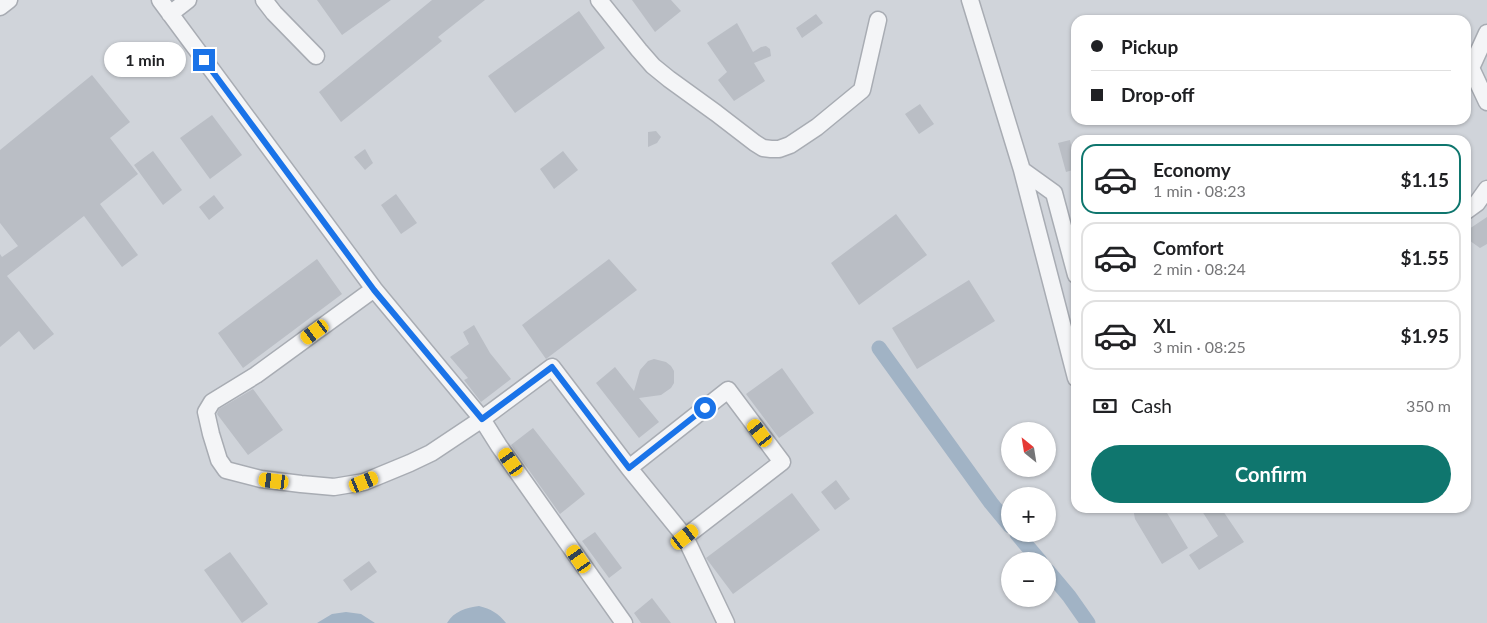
<!DOCTYPE html>
<html lang="en">
<head>
<meta charset="utf-8">
<style>
	:root { --surface:#fff; --page:#f6f6f6; --text:#202124; --muted:#757577; --line:#e0e0e0; --accent:#0f766e }
	body { margin:0; font-family:Lato,sans-serif; background:var(--page); color:var(--text); height:100vh; display:flex; flex-direction:column; font-size:19px; white-space:nowrap }
	* { box-sizing:border-box; margin:0 }
	p { font-size:16px; color:var(--muted) }
	.icon { flex:none; width:28px; height:28px; fill:none; stroke:currentColor; stroke-width:2; stroke-linecap:round; stroke-linejoin:round }
	.map { position:relative; flex:1; overflow:hidden }
	.drawer { position:absolute; left:1071px; top:135px; width:400px; height:378px; display:flex; flex-direction:column; background:var(--surface); border-radius:15px; box-shadow:0 1px 4px #0004 }
	.drawer>* { flex:none }
	.top-card { position:absolute; left:1071px; top:15px; width:400px; height:110px; border-radius:15px; box-shadow:0 1px 4px #0004; display:grid; align-content:center; height:110px; padding:0 20px; background:var(--surface) }
	.needle { width:32px; rotate:330deg }
	.fabs { position:absolute; left:1001px; top:422px; display:grid; gap:10px }
	.fabs a { display:grid; place-items:center; width:55px; height:55px; border-radius:50%; background:var(--surface); box-shadow:0 1px 4px #0004; font-size:25px }
	.end { position:absolute; width:22px; height:22px; margin:-11px; border:6px solid #1a73e8; background:#fff; box-shadow:0 0 0 2px #fff }
	.from { border-radius:50% }
	.bubble { position:absolute; height:35px; border-radius:18px; background:var(--surface); box-shadow:0 1px 4px #0004; font-size:16px; font-weight:700; line-height:35px; text-align:center }
	.car { position:absolute; width:15px; height:30px; margin:-15px -8px; border-radius:6px; box-shadow:0 0 4px 1px #0007; background:linear-gradient(#f5c518 24%,#345 0 40%,#f5c518 0 76%,#345 0 86%,#f5c518 0) }
	.top-card b { display:flex; align-items:center; gap:18px; height:48px; font-size:19px }
	.top-card b+b { border-top:1px solid var(--line) }
	.top-card i { width:12px; height:12px; background:var(--text) }
	ul { padding:9px 0 0; list-style:none }
	li { display:flex; align-items:center; gap:15px; height:70px; margin:0 10px 8px; padding:0 10px; border:2px solid var(--line); border-radius:15px }
	li div { flex:1 }
	li b { display:block; font-size:19px }
	li em { font-style:normal; font-weight:700 }
	li.on { border-color:var(--accent) }
	li>.icon { width:45px; height:45px; stroke-width:1.5 }
	.pay { display:flex; align-items:center; gap:12px; height:55px; padding:0 20px; font-size:19px }
	.pay p { margin-inline-start:auto }
	.primary-button { display:flex; gap:10px; margin-top:auto; padding:10px 20px }
	.primary-button a { flex:1; height:58px; border-radius:30px; background:var(--accent); color:#fff; font-size:20px; font-weight:700; line-height:58px; text-align:center }
	.map>svg:first-child { display:block }
</style>
</head>
<body>
<div class="map">
<svg width="1487" height="623" viewBox="0 0 1487 623">
	<rect width="100%" height="100%" fill="#e2e5e9"/>
	<path fill="#d0d4da" fill-rule="evenodd" d="M0,0H1487V623H0ZM1076,20H1466V120H1076ZM1076,140H1466V508H1076ZM1010,431H1048V469H1010ZM1010,496H1048V534H1010ZM1010,561H1048V599H1010Z"/>
	<path fill="#a1b3c5" d="M479,606C491,609 498,613 506,623H447C454,611 466,608 479,606Z
		M346,612L361,614L375,623H317L332,614Z"/>
	<g fill="none" stroke-linecap="round" stroke-linejoin="round">
		<path stroke="#a1b3c5" stroke-width="15" d="M879,348L991,503L1010,526
			M1017,534L1040,561
			M1048,571L1069,596L1088,623"/>
	</g>
	<path fill="#babec5" d="M317,0H391L342,35Z
		M432,0H485L438,37L442,41L341,122L319,92Z
		M632,0H671L681,11L655,32Z
		M579,11L605,48L515,113L488,76Z
		M816,14L823,23L802,38L796,28Z
		M737,23L753,52L761,47L766,46L770,49L771,56L754,63L765,81L734,101L718,80L727,72L707,43Z
		M92,75L130,122L110,138L138,174L100,204L138,255L122,267L84,216L7,276L54,334L34,350L19,331L0,347V254L2,257L18,246L0,223V150Z
		M920,104L934,124L919,134L905,114Z
		M212,115L242,155L210,179L180,138Z
		M656,131L661,137L657,143L648,147V132Z
		M1070,140L1076,169L1066,172L1058,143Z
		M365,149L373,163L365,170L354,157Z
		M153,151L182,190L163,205L134,165Z
		M563,151L578,170L554,189L540,169Z
		M396,194L417,223L401,234L381,205Z
		M214,195L224,208L209,220L199,207Z
		M896,214L927,255L859,305L831,263Z
		M1487,217V244L1480,248L1466,238V231Z
		M317,259L342,294L243,368L218,333Z
		M609,259L637,290L546,359L522,325Z
		M969,280L995,321L917,369L892,328Z
		M474,325L490,353L511,379L481,402L464,380L468,378L450,357L469,344L463,332Z
		M654,359L666,362L671,366L674,371V383L671,388L661,395L639,398L659,422L639,438L596,383L615,367L634,391L640,370L648,361Z
		M782,368L814,413L779,438L746,394Z
		M253,389L283,430L248,455L217,414L219,409Z
		M533,428L585,494L560,514L511,445Z
		M836,480L850,499L835,510L821,492Z
		M792,493L820,530L733,594L706,558Z
		M1133,508H1164L1188,548L1162,564L1135,519Z
		M1200,508H1221L1244,542L1199,570L1189,555L1218,536Z
		M595,532L622,568L609,578L582,541Z
		M230,552L268,604L242,623L204,570Z
		M369,561L377,572L351,591L343,580Z
		M652,598L671,623H641L634,613Z"/>
	<g fill="none" stroke-linecap="round" stroke-linejoin="round">
		<defs>
			<path id="minor" d="M160,0L374,289L482,419L499,446L624,623
				M264,0L274,13L316,56
				M599,0L639,50L653,66L669,79L716,113L755,143L763,148L771,149H779L790,145L817,127L862,90L878,20
				M970,0L1022,170L1076,378
				M0,7L9,0
				M170,14L188,0
				M1487,33L1471,68L1487,102
				M1022,170L1054,193L1076,275
				M1466,211L1477,203L1487,189
				M374,289L256,375L212,402L206,412L211,434L219,460L226,470L261,479L301,484L334,487L364,482L410,463L431,453L482,419L552,367L629,468L728,390L782,462L685,537L629,468
				M685,537L726,623"/>
		</defs>
		<use href="#minor" stroke="#a8acb3" stroke-width="19"/>
		<use href="#minor" stroke="#f4f5f7" stroke-width="16"/>
	</g>
	<g fill="none" stroke-linecap="round" stroke-linejoin="round">
		<path stroke="#1a73e8" stroke-width="6" d="M204,60L374,290L482,419L552,367L629,468L705,408"/>
	</g>
</svg>
<div class="fabs">
<a><svg class="needle" viewBox="-14 -14 28 28"><path d="M0-13l5 13h-10z" fill="#e53935"/><path d="M0 13l5-13h-10z" fill="#757577"/></svg></a>
<a>+</a>
<a>−</a>
</div>
<i class="end from" style="left:705px;top:408px"></i>
<i class="end" style="left:204px;top:60px"></i>
<div class="bubble" style="left:104px;top:42px;width:82px">1 min</div>
<i class="car" style="left:315px;top:332px;rotate:234deg"></i>
<i class="car" style="left:760px;top:433px;rotate:323deg"></i>
<i class="car" style="left:511px;top:462px;rotate:325deg"></i>
<i class="car" style="left:274px;top:481px;rotate:277deg"></i>
<i class="car" style="left:364px;top:482px;rotate:68deg"></i>
<i class="car" style="left:685px;top:537px;rotate:52deg"></i>
<i class="car" style="left:579px;top:559px;rotate:325deg"></i>
<div class="top-card">
<b><i class="from"></i>Pickup</b>
<b><i></i>Drop-off</b>
</div>
<section class="drawer">
<ul>
<li class="on"><svg class="icon" aria-label="car" viewBox="0 0 24 24"><path d="M5 17H2v-5l4-1 3-4h7l3 4 3 1v5h-3M9 17h6M6 11h13"/><circle cx="7" cy="17" r="2"/><circle cx="17" cy="17" r="2"/></svg><div><b>Economy</b><p>1 min · 08:23</p></div><em>$1.15</em></li>
<li><svg class="icon" aria-label="car" viewBox="0 0 24 24"><path d="M5 17H2v-5l4-1 3-4h7l3 4 3 1v5h-3M9 17h6M6 11h13"/><circle cx="7" cy="17" r="2"/><circle cx="17" cy="17" r="2"/></svg><div><b>Comfort</b><p>2 min · 08:24</p></div><em>$1.55</em></li>
<li><svg class="icon" aria-label="car" viewBox="0 0 24 24"><path d="M5 17H2v-5l4-1 3-4h7l3 4 3 1v5h-3M9 17h6M6 11h13"/><circle cx="7" cy="17" r="2"/><circle cx="17" cy="17" r="2"/></svg><div><b>XL</b><p>3 min · 08:25</p></div><em>$1.95</em></li>
</ul>
<div class="pay"><svg class="icon" aria-label="cash" viewBox="0 0 24 24"><path d="M3 7h18v10H3z"/><circle cx="12" cy="12" r="2"/></svg>Cash<p>350 m</p></div>
<div class="primary-button"><a>Confirm</a></div>
</section>
</div>
</body>
</html>
